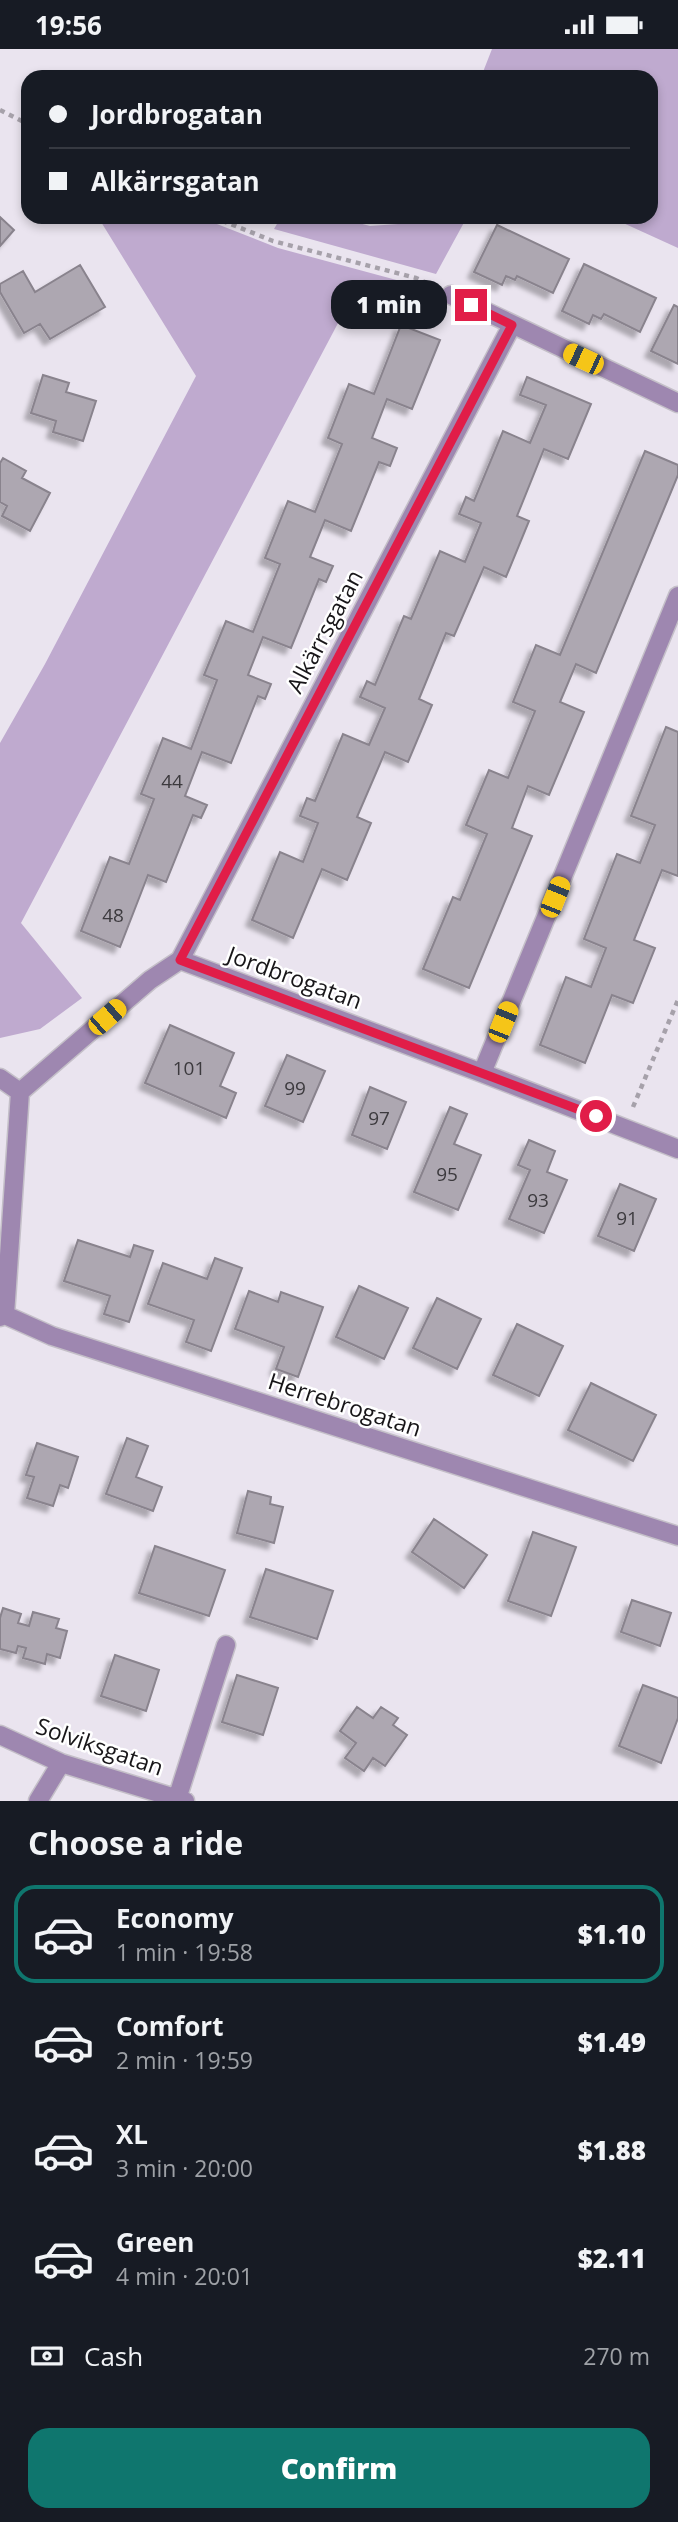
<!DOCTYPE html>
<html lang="en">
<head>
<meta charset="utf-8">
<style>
	:root { --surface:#171b24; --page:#20242c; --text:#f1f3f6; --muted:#9ea1a6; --line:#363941; --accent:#0f766e }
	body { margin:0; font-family:"Open Sans",sans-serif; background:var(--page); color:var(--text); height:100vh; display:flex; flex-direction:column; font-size:26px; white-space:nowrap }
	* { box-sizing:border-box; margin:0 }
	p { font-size:23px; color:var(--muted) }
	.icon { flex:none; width:38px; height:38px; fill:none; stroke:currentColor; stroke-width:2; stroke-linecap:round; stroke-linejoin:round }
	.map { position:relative; height:1752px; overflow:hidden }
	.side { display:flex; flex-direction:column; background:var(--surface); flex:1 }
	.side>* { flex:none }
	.banner { position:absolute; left:21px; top:21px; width:637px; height:154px; border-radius:21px; box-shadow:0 4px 10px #0003; display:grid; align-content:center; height:154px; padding:0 28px; background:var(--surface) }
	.end { position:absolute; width:32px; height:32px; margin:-16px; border:9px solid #e11d48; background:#fff; box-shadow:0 0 0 4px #fff }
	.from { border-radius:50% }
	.bubble { position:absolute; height:49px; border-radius:21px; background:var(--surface); box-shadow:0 4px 10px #0003; font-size:23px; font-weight:800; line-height:49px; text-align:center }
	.car { position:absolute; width:21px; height:42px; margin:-21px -10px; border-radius:9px; box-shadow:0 0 5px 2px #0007; background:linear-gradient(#f5c518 24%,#345 0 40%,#f5c518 0 76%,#345 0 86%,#f5c518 0) }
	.banner b { display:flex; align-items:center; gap:24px; height:66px; font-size:26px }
	.banner b+b { border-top:2px solid var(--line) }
	.banner i { width:18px; height:18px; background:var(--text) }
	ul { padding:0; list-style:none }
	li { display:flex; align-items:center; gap:21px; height:98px; margin:0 14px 10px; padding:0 14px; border:4px solid transparent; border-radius:21px }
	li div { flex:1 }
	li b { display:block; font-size:26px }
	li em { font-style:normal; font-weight:800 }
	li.active { border-color:var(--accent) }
	li>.icon { width:63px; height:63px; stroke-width:1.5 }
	h2 { padding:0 28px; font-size:32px; line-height:84px }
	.pay { display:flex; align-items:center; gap:18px; height:77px; padding:0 28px; font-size:26px }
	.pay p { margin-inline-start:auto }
	.button { display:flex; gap:14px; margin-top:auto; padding:14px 28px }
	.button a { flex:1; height:80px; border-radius:21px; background:var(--accent); color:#fff; font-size:28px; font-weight:800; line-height:80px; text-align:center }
	.status { display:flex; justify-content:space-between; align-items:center; height:49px; padding:0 35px; background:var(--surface); direction:ltr }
	.status svg { height:19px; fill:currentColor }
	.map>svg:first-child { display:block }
</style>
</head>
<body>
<div class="status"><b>19:56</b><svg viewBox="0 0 49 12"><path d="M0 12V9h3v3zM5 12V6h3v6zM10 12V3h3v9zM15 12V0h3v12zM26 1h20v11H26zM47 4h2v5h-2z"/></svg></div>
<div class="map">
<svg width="678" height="1752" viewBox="0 0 678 1752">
	<defs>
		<filter id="shadow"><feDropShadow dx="-6" dy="6" stdDeviation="2" flood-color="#0004"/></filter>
	</defs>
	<rect width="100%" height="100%" fill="#eae4ef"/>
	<path fill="#bfaacf" d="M492,0H678V199L610,168H651V28H481Z
		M98,168H199L278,199L415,236L426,244L406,248L355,242L21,874L82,949L40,980L0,989V694L45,615L196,327Z
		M281,168H336L370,177L412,174L416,168H467L436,225L274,180Z"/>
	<path fill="#ada7b1" stroke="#89838d" stroke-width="2" filter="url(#shadow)" d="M0,168L14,181L0,197Z
		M497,176L569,210L553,244L517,227L515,231L506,227L502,236L474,223Z
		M584,215L656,249L640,283L604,265L601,270L593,266L589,275L562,262Z
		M80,216L105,258L50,290L40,275L24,284L0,243V235L23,222L35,243Z
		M674,256L678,258V315L651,302Z
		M401,276L440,291L412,360L387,350L372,389L397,399L390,417L379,413L351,482L325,471L310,508L333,517L326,533L319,530L291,599L263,588L248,626L271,635L265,650L258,647L231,714L202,703L185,747L207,756L201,769L193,766L166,833L148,826L120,898L81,882L110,808L129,815L154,750L141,745L163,689L191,700L217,631L204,626L226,572L253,583L280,515L265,509L288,452L315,463L342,395L328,389L349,335L374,345Z
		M43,326L69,334L66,343L96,352L83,392L53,383L56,372L31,364Z
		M527,328L591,355L568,410L544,400L517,467L529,472L506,528L484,518L454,587L446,584L419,650L432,656L408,713L385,703L357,768L371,774L347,831L322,820L293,889L252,871L280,803L303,813L318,774L300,767L307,749L315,752L343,685L369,696L385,659L360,648L367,632L375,636L404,567L411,570L440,502L465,513L481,474L459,465L466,448L474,452L503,382L530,394L546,356L520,346Z
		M645,402L678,416V426L596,624L576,615L560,653L584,663L549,746L528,737L512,779L532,787L469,939L423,920L453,848L460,851L487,785L466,776L489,721L508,729L535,662L513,653L536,596L560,606Z
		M3,409L26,422L22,429L50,444L30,482L2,467L7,457L0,453V414Z
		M666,678L678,683V827L662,821L634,891L655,899L633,954L612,946L585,1014L540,996L566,928L591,938L606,899L584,890L617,805L640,814L655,776L631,767Z
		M170,976L234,1004L220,1037L236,1044L226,1069L145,1034Z
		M287,1006L325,1022L303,1073L265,1057Z
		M370,1038L406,1053L387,1100L352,1086Z
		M450,1058L467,1065L454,1095L481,1106L458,1161L414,1143Z
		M529,1091L555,1102L547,1123L567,1131L544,1184L509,1170L530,1121L518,1116Z
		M620,1135L656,1150L634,1202L598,1187Z
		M78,1191L130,1208L134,1196L153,1202L129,1273L104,1265L110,1247L64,1232Z
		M215,1209L242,1219L211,1302L186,1293L194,1271L148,1255L163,1214L207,1230Z
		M359,1237L408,1259L384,1310L336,1288Z
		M249,1242L278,1253L281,1243L323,1258L298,1328L276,1320L284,1298L235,1280Z
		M437,1249L481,1270L457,1320L413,1299Z
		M517,1275L563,1297L539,1347L493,1326Z
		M591,1334L656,1366L633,1412L568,1381Z
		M127,1389L148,1397L136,1428L162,1438L153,1462L106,1445Z
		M37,1394L78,1408L68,1439L60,1436L53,1457L27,1449L34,1428L26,1426Z
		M248,1442L271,1448L270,1455L283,1458L274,1494L237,1484Z
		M434,1470L487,1506L464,1539L412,1503Z
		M533,1483L576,1498L551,1567L508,1552Z
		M155,1497L225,1521L209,1567L139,1544Z
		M266,1520L333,1542L317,1590L250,1568Z
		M632,1551L671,1564L660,1597L621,1583Z
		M3,1559L21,1565L18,1574L29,1577L33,1563L59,1570L56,1579L67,1582L60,1609L47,1605L45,1615L23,1609L26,1599L18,1597L16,1604L0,1600V1569Z
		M115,1606L159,1621L146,1662L101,1647Z
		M237,1626L278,1639L263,1686L222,1673Z
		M643,1636L678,1649V1669L661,1714L619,1697Z
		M357,1658L373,1669L381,1658L398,1669L393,1676L407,1686L385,1717L373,1709L364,1722L345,1709L356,1694L340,1682Z"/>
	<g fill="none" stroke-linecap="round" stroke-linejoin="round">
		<defs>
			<path id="street" d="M451,246L678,354
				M180,911L482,1024L678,1100
				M482,1024L678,547
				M0,1029L20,1043
				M5,1266L20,1043L150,931L180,911L512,276
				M0,1268L5,1266L52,1287L678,1487
				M0,1686L61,1714L185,1752
				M177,1750L226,1596
				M38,1752L61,1714"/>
		</defs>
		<use href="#street" stroke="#c4bfc8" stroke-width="21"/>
		<path stroke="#a6a1aa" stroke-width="4.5" stroke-dasharray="5 5" stroke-linecap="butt" d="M0,61L28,75
			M213,168L273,192L416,229L431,236
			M633,1058L678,951"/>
		<use href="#street" stroke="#9e87b0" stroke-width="18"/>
	</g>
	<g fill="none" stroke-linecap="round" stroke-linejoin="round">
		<path stroke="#e11d48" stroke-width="9" d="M471,256L512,276L180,911L596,1067"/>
	</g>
	<g text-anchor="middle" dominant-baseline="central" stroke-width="5" stroke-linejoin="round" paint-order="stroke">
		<g font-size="19" fill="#3c3a3e">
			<text x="172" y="732">44</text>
			<text x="113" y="866">48</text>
			<text x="189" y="1019">101</text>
			<text x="295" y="1039">99</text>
			<text x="379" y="1069">97</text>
			<text x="447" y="1125">95</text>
			<text x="538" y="1151">93</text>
			<text x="627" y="1169">91</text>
		</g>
		<g font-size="23" fill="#171518" stroke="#fff">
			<text transform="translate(324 582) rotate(-62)">Alkärrsgatan</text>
			<text transform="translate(295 928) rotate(20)">Jordbrogatan</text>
			<text transform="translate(345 1355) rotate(18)">Herrebrogatan</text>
			<text transform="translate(100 1697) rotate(19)">Solviksgatan</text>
		</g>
	</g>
</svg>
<i class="end from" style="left:596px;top:1067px"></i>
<i class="end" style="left:471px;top:256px"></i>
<div class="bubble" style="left:331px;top:231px;width:116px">1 min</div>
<i class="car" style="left:583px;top:310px;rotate:295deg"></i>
<i class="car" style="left:555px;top:848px;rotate:22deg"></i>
<i class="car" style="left:107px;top:968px;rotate:49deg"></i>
<i class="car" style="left:503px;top:973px;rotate:22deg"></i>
<div class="banner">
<b><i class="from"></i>Jordbrogatan</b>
<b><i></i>Alkärrsgatan</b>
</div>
</div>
<section class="side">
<h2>Choose a ride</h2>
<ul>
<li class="active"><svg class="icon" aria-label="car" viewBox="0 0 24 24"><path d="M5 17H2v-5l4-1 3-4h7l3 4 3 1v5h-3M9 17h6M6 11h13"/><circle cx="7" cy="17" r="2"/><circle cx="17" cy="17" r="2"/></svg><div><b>Economy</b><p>1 min · 19:58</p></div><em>$1.10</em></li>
<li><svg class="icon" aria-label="car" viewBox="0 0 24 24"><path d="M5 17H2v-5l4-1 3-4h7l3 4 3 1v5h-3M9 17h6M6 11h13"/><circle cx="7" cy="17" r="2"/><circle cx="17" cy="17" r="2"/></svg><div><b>Comfort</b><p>2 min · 19:59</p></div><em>$1.49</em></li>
<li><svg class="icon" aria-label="car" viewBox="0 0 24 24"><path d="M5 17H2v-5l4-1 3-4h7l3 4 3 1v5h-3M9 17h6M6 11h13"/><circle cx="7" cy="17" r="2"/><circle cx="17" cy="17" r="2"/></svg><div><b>XL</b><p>3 min · 20:00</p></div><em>$1.88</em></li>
<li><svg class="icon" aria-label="car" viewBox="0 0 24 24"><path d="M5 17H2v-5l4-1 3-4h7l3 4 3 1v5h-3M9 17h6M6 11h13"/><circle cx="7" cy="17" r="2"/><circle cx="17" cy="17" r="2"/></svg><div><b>Green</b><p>4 min · 20:01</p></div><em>$2.11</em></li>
</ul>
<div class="pay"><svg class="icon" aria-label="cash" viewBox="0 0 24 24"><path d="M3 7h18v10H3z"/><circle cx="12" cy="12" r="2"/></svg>Cash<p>270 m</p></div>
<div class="button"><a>Confirm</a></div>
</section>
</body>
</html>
